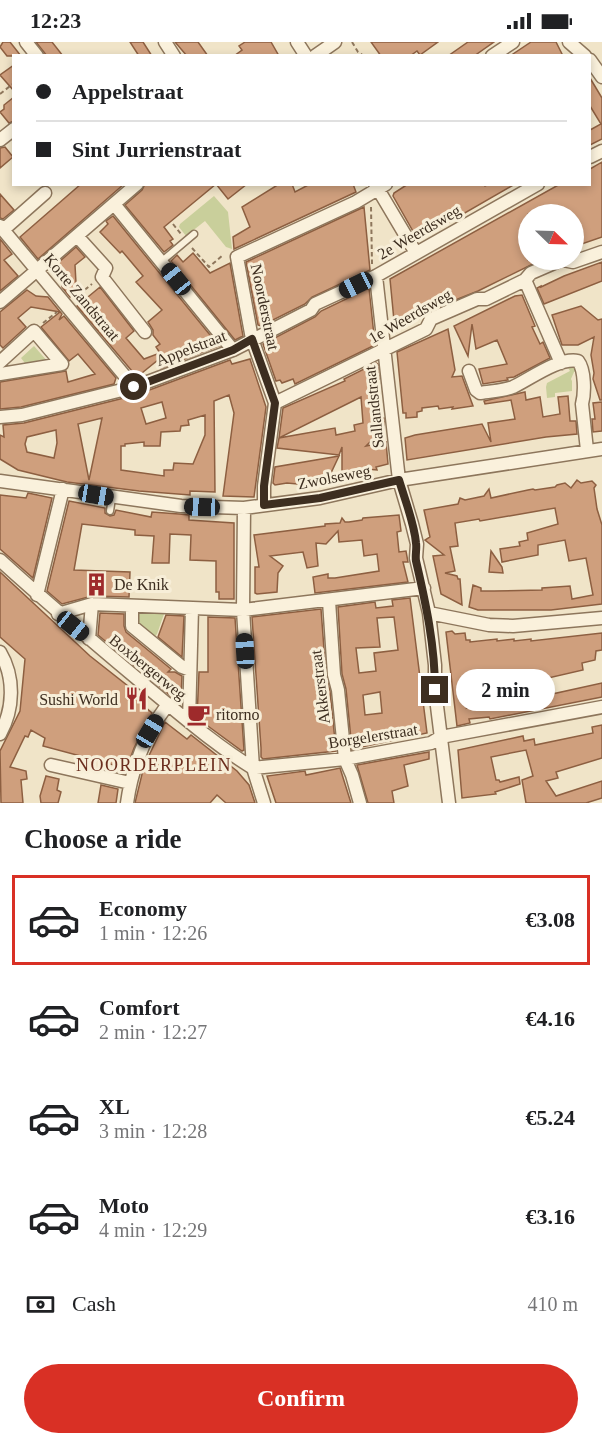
<!DOCTYPE html>
<html lang="en">
<head>
<meta charset="utf-8">
<style>
	:root { --surface:#fff; --page:#f6f6f6; --text:#202124; --muted:#757577; --line:#e0e0e0; --accent:#d93025 }
	body { margin:0; font-family:"Times New Roman",serif; background:var(--page); color:var(--text); height:100vh; display:flex; flex-direction:column; font-size:22px; white-space:nowrap }
	* { box-sizing:border-box; margin:0 }
	p { font-size:20px; color:var(--muted) }
	.icon { flex:none; width:33px; height:33px; fill:none; stroke:currentColor; stroke-width:2; stroke-linecap:round; stroke-linejoin:round }
	.map { position:relative; height:761px; overflow:hidden }
	.drawer { display:flex; flex-direction:column; background:var(--surface); flex:1 }
	.drawer>* { flex:none }
	.hud { position:absolute; left:12px; top:12px; width:579px; height:132px; border-radius:0px; box-shadow:0 3px 9px #0003; display:grid; align-content:center; height:132px; padding:0 24px; background:var(--surface) }
	.needle { width:39px; rotate:113deg }
	.tools { position:absolute; left:518px; top:162px; display:grid; gap:12px }
	.tools a { display:grid; place-items:center; width:66px; height:66px; border-radius:50%; background:var(--surface); box-shadow:0 3px 9px #0003; font-size:30px }
	.end { position:absolute; width:27px; height:27px; margin:-14px; border:8px solid #3d2e20; background:#fff; box-shadow:0 0 0 3px #fff }
	.from { border-radius:50% }
	.bubble { position:absolute; height:42px; border-radius:21px; background:var(--surface); box-shadow:0 3px 9px #0003; font-size:20px; font-weight:700; line-height:42px; text-align:center }
	.car { position:absolute; width:18px; height:36px; margin:-18px -9px; border-radius:8px; box-shadow:0 0 4px 2px #0007; background:linear-gradient(#222 24%,#8ab4d8 0 40%,#222 0 76%,#8ab4d8 0 86%,#222 0) }
	.hud b { display:flex; align-items:center; gap:21px; height:57px; font-size:22px }
	.hud b+b { border-top:2px solid var(--line) }
	.hud i { width:15px; height:15px; background:var(--text) }
	ul { padding:0; list-style:none }
	li { display:flex; align-items:center; gap:18px; height:90px; margin:0 12px 9px; padding:0 12px; border:3px solid transparent; border-radius:0px }
	li div { flex:1 }
	li b { display:block; font-size:22px }
	li em { font-style:normal; font-weight:700 }
	li.selected { border-color:var(--accent) }
	li>.icon { width:54px; height:54px; stroke-width:1.5 }
	h2 { padding:0 24px; font-size:27px; line-height:72px }
	.pay { display:flex; align-items:center; gap:15px; height:66px; padding:0 24px; font-size:22px }
	.pay p { margin-inline-start:auto }
	.action { display:flex; gap:12px; margin-top:auto; padding:12px 24px }
	.action a { flex:1; height:69px; border-radius:36px; background:var(--accent); color:#fff; font-size:24px; font-weight:700; line-height:69px; text-align:center }
	.status { display:flex; justify-content:space-between; align-items:center; height:42px; padding:0 30px; background:var(--surface); direction:ltr }
	.status svg { height:16px; fill:currentColor }
	.map>svg:first-child { display:block }
</style>
</head>
<body>
<div class="status"><b>12:23</b><svg viewBox="0 0 49 12"><path d="M0 12V9h3v3zM5 12V6h3v6zM10 12V3h3v9zM15 12V0h3v12zM26 1h20v11H26zM47 4h2v5h-2z"/></svg></div>
<div class="map">
<svg width="602" height="761" viewBox="0 0 602 761">
	<rect width="100%" height="100%" fill="#f0e4c8"/>
	<path fill="#c9cf9b" d="M214,154L228,170L232,207L226,205L205,179L186,194L179,185L180,182Z
		M34,304L48,320L28,325L21,316Z
		M567,324L575,325L577,328L574,330L571,337L572,339V349L555,351V355L547,356L546,345L547,341L570,329Z
		M137,571L164,572L157,592L152,598L136,584Z"/>
	<path fill="#cf9f7d" stroke="#8d5f41" stroke-width="1.5" fill-rule="evenodd" d="M3,0H10L21,14H7L0,5Z
		M36,0H52L63,14H47Z
		M130,0H143L152,14H139Z
		M175,0H198L208,14H187Z
		M245,0H271L279,14H234L242,8L239,4Z
		M371,0H438L420,13L417,9L410,14H381Z
		M468,0H494L474,14H448Z
		M531,0H556L563,14H510Z
		M14,23V49L0,33Z
		M590,36L602,56V97L590,103V88L601,82L590,64Z
		M14,55V79L9,81L0,70L4,67V63Z
		M5,105L13,115L0,126V106Z
		M602,120V195L573,205V190L577,188L573,172H528V218H541L478,249L428,269L423,275L395,289L390,237L560,142H590V127Z
		M81,142H124L38,217L20,195Z
		M145,142H216L164,185L173,197L170,199L173,203L164,210L125,163L142,148Z
		M216,142H247L228,157Z
		M279,142H292L295,150L310,142H353L356,150L234,207L233,195L250,185L242,165Z
		M408,142H484L485,144L489,142H515L418,198L393,154L394,151Z
		M0,152L14,168L3,177L0,176Z
		M364,165L370,228L312,255L305,262L261,284L258,283L246,220Z
		M113,174L219,304L161,326L158,318L137,335L77,264L100,245L134,289L126,296L144,317L160,311L156,305L160,302L153,293V288L148,280L162,268L136,240L143,234L122,209L120,211L100,190L108,182L106,179Z
		M0,197L12,212L4,218L18,234L0,249Z
		M76,205L85,215L75,223L76,241L70,255L62,245L64,232L59,220Z
		M193,211L210,231L230,221L243,294L235,298L171,219L177,213L183,220Z
		M602,220V239L544,262L537,246L541,244V245L564,234Z
		M369,246L375,303L295,342L293,337L282,341L280,338L276,339L263,302L315,275L321,269Z
		M27,248L36,254L48,255L62,272L59,278L64,274L116,336L114,342L21,365L0,367V340L66,329L68,340L95,332L78,312L69,319L41,285L60,270L31,265L18,276L26,285L3,306L0,303V270Z
		M522,253L535,284L532,285L540,302L543,300L550,316L514,335L507,336L508,338L483,342L479,327L507,322L497,298L476,307L472,282L468,314L454,284L515,254Z
		M581,264L598,278L602,277V358H600L593,337L594,331L591,313L594,295L578,303H562L552,273Z
		M448,287L455,328L452,335L462,334L473,364L452,367L453,365L439,367L438,364L422,366V369L417,370V375L406,376V371H403L397,310Z
		M250,317L266,365L254,455L223,454L234,371L229,353L214,359L215,450L190,449V453L139,449L67,440L18,428L0,417V393L4,395L3,383L24,381L136,353L230,318L232,322ZM162,360L166,376L146,382L141,366ZM205,373V393L193,422L174,421L173,428H164V434L121,428V404H125V402L144,400V404H160L161,390L180,389L181,384L189,383L188,378ZM102,376L89,438L78,382ZM56,388L57,401L54,416L27,410L25,402L27,395Z
		M376,321L378,322L379,337H378L381,375L384,376V386L366,404L386,400L388,422L376,425L377,428L365,427L342,431V405L339,413L277,406L279,396L335,386L336,393L355,389L354,383L363,381L361,355L279,396L283,366L345,339L344,337Z
		M525,350L526,358L540,355L543,375L560,372L558,355L568,354L570,379H576L577,392L546,395L407,418L405,396L415,393L482,382L491,400L488,381L515,377L511,358L485,362L484,359Z
		M602,360V389L593,390L592,377H595L593,361Z
		M339,414L330,433L297,439V442L287,441L275,443L273,441L275,425Z
		M577,438L581,441L592,439L596,443L594,446L597,467L602,483V562L551,568H478L469,565L473,543L481,546V549H494L542,548V546L570,544L572,557L593,553L586,516L569,519L565,498L538,503V513L502,520L500,507L520,504L519,500L528,498L527,491L558,482L555,466L480,479L479,477L455,481L458,504L450,505L455,529L445,531L457,534L458,537H460L462,563L441,552L433,514L444,513L425,498L430,495L424,468L458,462L460,456L465,458L484,454L489,447L491,456L528,448L533,447L535,448L555,445L557,443L565,441L571,446Z
		M28,451L52,456L33,536L0,507V453L26,456Z
		M69,459L105,466V471L110,474L114,473L116,468L151,475L152,470L179,472L189,473V478L234,481V557H219V550H216V519L190,518L191,493L170,492L169,521H152L154,494L135,493V488L82,482L74,528L130,530L129,555L92,554L62,562L47,549Z
		M399,473L401,489L397,490L399,510L406,509L408,520H403L408,540L315,551L313,535L328,532V536H335L379,529L377,512L364,514L362,498L339,500L338,489L326,502L316,501L318,524L307,526L303,510L270,514L283,524L278,531L277,550L257,552L255,551V525H259L254,493L325,484V482L340,481L342,476L345,480H349L362,478L363,476Z
		M491,509L502,525L503,531L489,530Z
		M0,530L90,614L147,659L144,664L152,671L134,706L125,731L113,729L114,723L43,704L45,696L31,688L28,695L25,694L10,725L26,729L27,737L21,738L23,761H1L0,709L20,669L25,617L0,595Z
		M410,556L427,691L352,707L346,647L342,632L338,565L375,560L376,566L393,564L392,558ZM394,575L398,608L374,611L376,629L359,631L356,606L380,605L377,576ZM380,650L382,671L365,673L363,653Z
		M321,567L326,634L330,649L336,709L263,717L261,715V706L252,575Z
		M100,571L124,572V584L126,590L171,627L168,630H175L182,634L181,656L178,660L98,593Z
		M166,573L184,574L182,615L158,595Z
		M208,575L235,576L244,708L242,709L197,676L199,630H208Z
		M452,589L455,592L465,591L466,598H470V600L497,597V599L514,597V599L531,597V599L602,591V608L596,609L595,618L582,621L583,628L548,636L552,652L602,641V655L490,677L489,675L469,677L470,681L457,684L446,590ZM497,642L498,659L467,666L476,655L463,644Z
		M165,680L187,697L191,693L237,729L249,743L255,761H226L217,753L210,761H135L144,724Z
		M602,683V716L556,730L558,736L546,739L556,754L602,739V756L586,761H526L522,738L533,734L526,708L491,715L496,738H499L500,740L519,735L520,742L495,750L496,752L462,756L458,708L523,694L524,699L534,697L535,703L593,691L592,685Z
		M429,710V717L404,723L408,744L392,749L394,761H368L357,723Z
		M340,726L351,761H276L267,734L305,729L306,733Z
		M46,734L59,737L57,748L61,750L58,761H41L40,754Z
		M101,743L118,747L116,761H98Z"/>
	<g fill="none" stroke-linecap="round" stroke-linejoin="round">
		<defs>
			<path id="service" d="M162,219L194,192
				M110,469L112,456"/>
			<path id="minor" d="M26,0L37,14
				M165,0L174,14
				M297,0L306,14
				M569,0L585,14
				M315,14L335,0
				M492,14L513,0
				M590,18L602,35
				M0,98L14,87
				M590,115L602,109
				M375,142L416,211
				M114,162L233,308
				M0,184L134,345
				M3,188L45,151
				M77,194L106,226L102,235L145,290
				M563,218L573,220L602,210
				M376,234L399,438L412,482L417,502L416,516L429,571L435,623V648L449,761
				M525,238L561,321
				M0,260L137,142
				M0,320L34,289L62,322
				M469,329L476,348L480,351C491,349 503,349 513,345C530,337 559,315 578,319C585,328 585,351 582,362L587,408
				M0,332L62,322
				M275,361L426,287L431,277L477,257H486L525,238L531,231L561,218
				M0,375L22,373L134,345L233,308L311,268L315,262L376,234L538,142
				M0,439L181,464L244,466L320,456L399,438L602,407
				M264,463V444L275,361L252,297L237,215L356,160L386,142
				M244,466L243,568L253,726L264,761
				M0,518C48,562 97,603 147,645C181,673 215,703 253,726
				M37,553L63,447
				M329,559L334,633L338,648L345,717L352,733L360,761
				M132,565V584L182,625L190,628
				M429,571L489,583L513,584L602,576
				M58,572L92,562L243,568L424,546
				M89,597L92,562
				M0,610C15,635 14,667 0,692
				M189,679L192,566
				M51,723L130,741
				M253,726L345,717L431,701L441,695L602,665
				M127,761C132,725 146,691 168,662"/>
		</defs>
		<use href="#service" stroke="#8d765c" stroke-width="9"/>
		<use href="#minor" stroke="#8d765c" stroke-width="15"/>
		<path stroke="#8d765c" stroke-width="2" stroke-dasharray="4.5 3" stroke-linecap="butt" d="M352,0L358,10L364,14
			M0,52L14,41
			M371,165L372,222
			M173,182L181,192
			M192,206L209,225L223,213
			M73,257L92,242
			M43,281L57,270"/>
		<use href="#service" stroke="#faf1dc" stroke-width="6"/>
		<use href="#minor" stroke="#faf1dc" stroke-width="12"/>
	</g>
	<g fill="none" stroke-linecap="round" stroke-linejoin="round">
		<path stroke="#3d2e20" stroke-width="8" d="M134,345L233,308L252,297L275,361L264,444V463L320,456L399,438C405,458 414,480 416,501C417,507 415,513 416,519C426,562 435,604 435,648"/>
	</g>
	<defs>
		<symbol id="building-bare" viewBox="-9 -9 18 18"><path d="M-4-6H4V6H1V3H-1V6H-4ZM-2.5-4.3h1.7v1.8h-1.7ZM.8-4.3h1.7v1.8H.8ZM-2.5-1h1.7V.8h-1.7ZM.8-1h1.7V.8H.8Z" fill="#9e2a2b" stroke="#f7eed8" stroke-width="2.5" paint-order="stroke"/></symbol>
		<symbol id="restaurant-bare" viewBox="-9 -9 18 18"><path d="M-5-6h1v4h1v-4h1v4h1v-4h1v5L-1.5 .5V6h-2V.5L-5-1ZM5-6V6H3V1.5H1.5Q1.5-4 5-6Z" fill="#9e2a2b" stroke="#f7eed8" stroke-width="2.5" paint-order="stroke"/></symbol>
		<symbol id="cafe-bare" viewBox="-9 -9 18 18"><path d="M-5.5-4.5H6V0H3Q3 3.5 0 3.5H-2.5Q-5.5 3.5-5.5 0ZM3-3.2v2h1.7v-2ZM-6 4.5H4V6H-6Z" fill="#9e2a2b" stroke="#f7eed8" stroke-width="2.5" paint-order="stroke"/></symbol>
	</defs>
	<g fill-rule="evenodd">
		<use href="#building-bare" x="80" y="526" width="33" height="33"/>
		<use href="#restaurant-bare" x="120" y="640" width="33" height="33"/>
		<use href="#cafe-bare" x="182" y="656" width="33" height="33"/>
	</g>
	<g text-anchor="middle" dominant-baseline="central" stroke-width="6" stroke-linejoin="round" paint-order="stroke">
		<g font-size="16" fill="#3d2e20" stroke="#f7eed8">
			<text transform="translate(419 190) rotate(-30)">2e Weerdsweg</text>
			<text transform="translate(82 255) rotate(50)">Korte Zandstraat</text>
			<text transform="translate(265 265) rotate(78)">Noorderstraat</text>
			<text transform="translate(410 274) rotate(-30)">1e Weerdsweg</text>
			<text transform="translate(191 306) rotate(-21)">Appelstraat</text>
			<text transform="translate(374 365) rotate(-96)">Sallandstraat</text>
			<text transform="translate(334 435) rotate(-11)">Zwolseweg</text>
			<text transform="translate(148 625) rotate(39)">Boxbergerweg</text>
			<text transform="translate(320 645) rotate(-97)">Akkerstraat</text>
			<text transform="translate(373 694) rotate(-9)">Borgelerstraat</text>
		</g>
		<g font-size="16" fill="#3d2e20" stroke="#f7eed8" text-anchor="start">
			<text x="114" y="542">De Knik</text>
			<text x="118" y="657" text-anchor="end">Sushi World</text>
			<text x="216" y="672">ritorno</text>
		</g>
		<g font-size="18" letter-spacing="1.5" fill="#6b2e1e" stroke="#f7eed8">
			<text x="154" y="723">NOORDERPLEIN</text>
		</g>
	</g>
</svg>
<div class="tools">
<a><svg class="needle" viewBox="-14 -14 28 28"><path d="M0-13l5 13h-10z" fill="#e53935"/><path d="M0 13l5-13h-10z" fill="#757577"/></svg></a>
</div>
<i class="end from" style="left:134px;top:345px"></i>
<i class="end" style="left:435px;top:648px"></i>
<div class="bubble" style="left:456px;top:627px;width:99px">2 min</div>
<i class="car" style="left:176px;top:237px;rotate:321deg"></i>
<i class="car" style="left:356px;top:243px;rotate:244deg"></i>
<i class="car" style="left:96px;top:453px;rotate:100deg"></i>
<i class="car" style="left:202px;top:465px;rotate:272deg"></i>
<i class="car" style="left:73px;top:584px;rotate:129deg"></i>
<i class="car" style="left:245px;top:609px;rotate:357deg"></i>
<i class="car" style="left:150px;top:689px;rotate:31deg"></i>
<div class="hud">
<b><i class="from"></i>Appelstraat</b>
<b><i></i>Sint Jurrienstraat</b>
</div>
</div>
<section class="drawer">
<h2>Choose a ride</h2>
<ul>
<li class="selected"><svg class="icon" aria-label="car" viewBox="0 0 24 24"><path d="M5 17H2v-5l4-1 3-4h7l3 4 3 1v5h-3M9 17h6M6 11h13"/><circle cx="7" cy="17" r="2"/><circle cx="17" cy="17" r="2"/></svg><div><b>Economy</b><p>1 min · 12:26</p></div><em>€3.08</em></li>
<li><svg class="icon" aria-label="car" viewBox="0 0 24 24"><path d="M5 17H2v-5l4-1 3-4h7l3 4 3 1v5h-3M9 17h6M6 11h13"/><circle cx="7" cy="17" r="2"/><circle cx="17" cy="17" r="2"/></svg><div><b>Comfort</b><p>2 min · 12:27</p></div><em>€4.16</em></li>
<li><svg class="icon" aria-label="car" viewBox="0 0 24 24"><path d="M5 17H2v-5l4-1 3-4h7l3 4 3 1v5h-3M9 17h6M6 11h13"/><circle cx="7" cy="17" r="2"/><circle cx="17" cy="17" r="2"/></svg><div><b>XL</b><p>3 min · 12:28</p></div><em>€5.24</em></li>
<li><svg class="icon" aria-label="car" viewBox="0 0 24 24"><path d="M5 17H2v-5l4-1 3-4h7l3 4 3 1v5h-3M9 17h6M6 11h13"/><circle cx="7" cy="17" r="2"/><circle cx="17" cy="17" r="2"/></svg><div><b>Moto</b><p>4 min · 12:29</p></div><em>€3.16</em></li>
</ul>
<div class="pay"><svg class="icon" aria-label="cash" viewBox="0 0 24 24"><path d="M3 7h18v10H3z"/><circle cx="12" cy="12" r="2"/></svg>Cash<p>410 m</p></div>
<div class="action"><a>Confirm</a></div>
</section>
</body>
</html>
